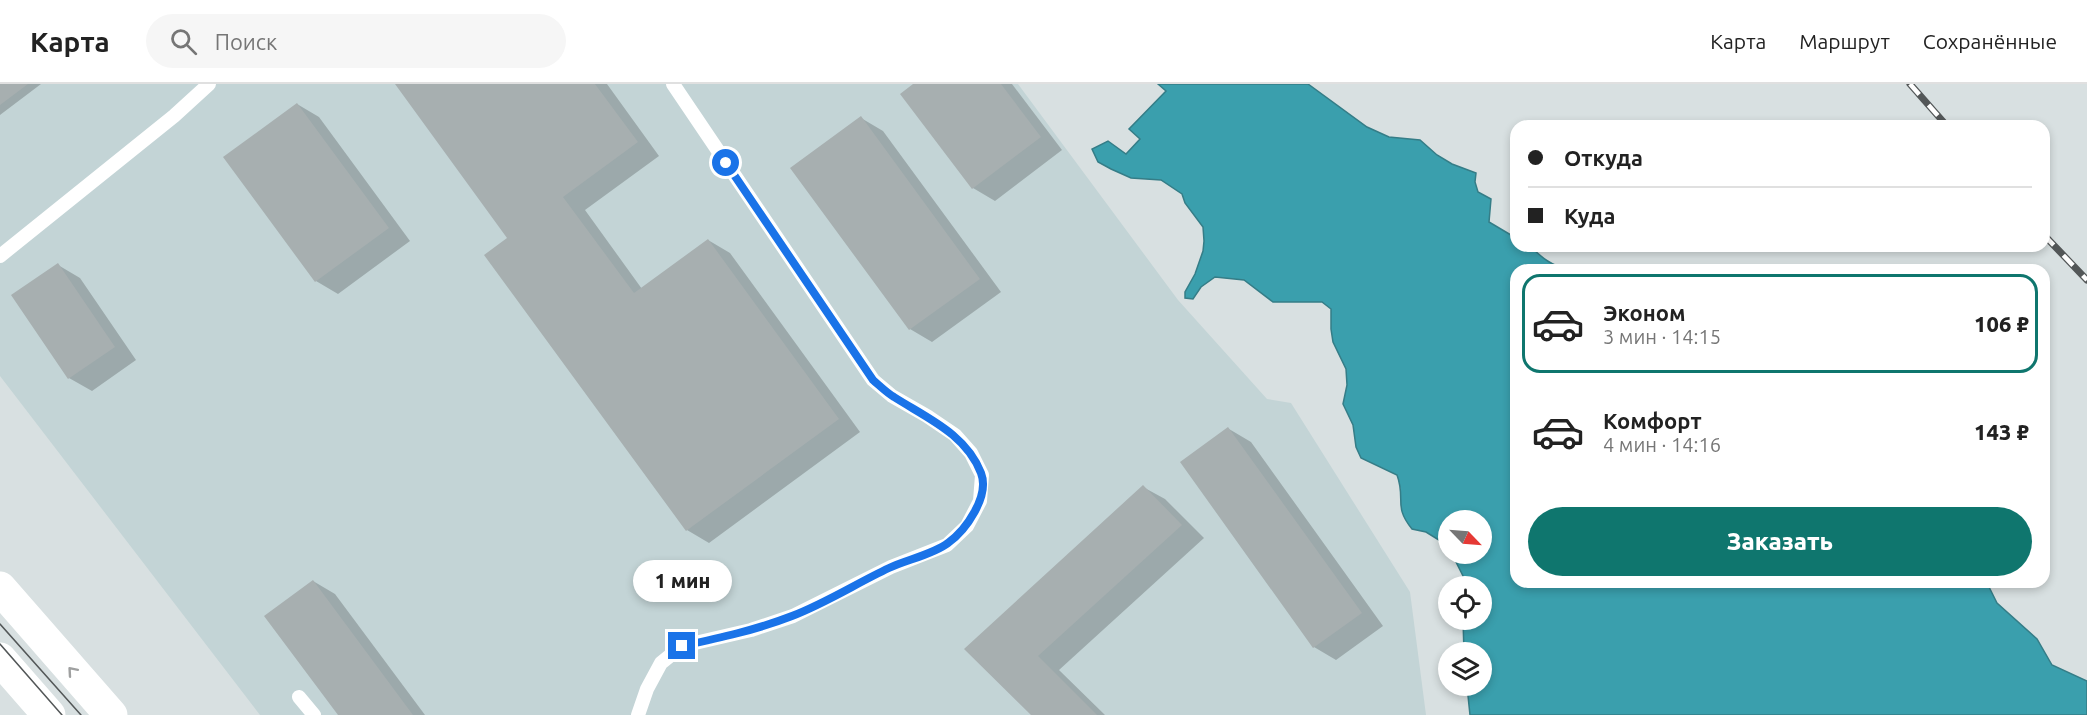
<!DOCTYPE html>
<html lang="ru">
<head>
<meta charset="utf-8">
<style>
	:root { --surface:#fff; --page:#f6f6f6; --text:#222; --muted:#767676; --line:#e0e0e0; --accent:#0f766e }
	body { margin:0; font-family:Ubuntu,sans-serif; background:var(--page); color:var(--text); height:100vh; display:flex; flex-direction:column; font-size:22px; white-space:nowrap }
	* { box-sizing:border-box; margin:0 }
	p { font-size:20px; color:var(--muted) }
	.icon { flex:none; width:33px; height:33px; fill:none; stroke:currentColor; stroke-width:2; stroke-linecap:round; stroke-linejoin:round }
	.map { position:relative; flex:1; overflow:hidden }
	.drawer { position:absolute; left:1510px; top:180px; width:540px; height:324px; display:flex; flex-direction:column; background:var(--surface); border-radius:18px; box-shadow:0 3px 9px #0003 }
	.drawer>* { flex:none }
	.guide { position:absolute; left:1510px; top:36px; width:540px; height:132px; border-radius:18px; box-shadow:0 3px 9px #0003; display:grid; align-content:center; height:132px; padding:0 18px; background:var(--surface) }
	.needle { width:39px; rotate:115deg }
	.fabs { position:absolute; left:1438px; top:426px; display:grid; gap:12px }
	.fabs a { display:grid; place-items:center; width:54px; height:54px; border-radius:50%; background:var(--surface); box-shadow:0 3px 9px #0003; font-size:30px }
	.end { position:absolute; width:27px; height:27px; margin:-14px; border:8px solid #1a73e8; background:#fff; box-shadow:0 0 0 3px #fff }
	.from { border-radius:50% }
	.bubble { position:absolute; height:42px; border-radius:21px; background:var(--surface); box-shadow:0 3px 9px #0003; font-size:20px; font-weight:800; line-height:42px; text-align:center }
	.guide b { display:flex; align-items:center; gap:21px; height:57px; font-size:22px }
	.guide b+b { border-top:2px solid var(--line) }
	.guide i { width:15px; height:15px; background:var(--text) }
	ul { padding:10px 0 0; list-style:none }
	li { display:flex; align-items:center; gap:18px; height:99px; margin:0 12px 9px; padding:0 6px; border:3px solid transparent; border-radius:18px }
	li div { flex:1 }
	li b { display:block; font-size:22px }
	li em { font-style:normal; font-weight:800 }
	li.current { border-color:var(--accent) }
	li>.icon { width:54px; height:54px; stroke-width:1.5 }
	.action { display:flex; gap:12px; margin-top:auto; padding:12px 18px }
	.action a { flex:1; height:69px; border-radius:36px; background:var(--accent); color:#fff; font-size:24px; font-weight:800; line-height:69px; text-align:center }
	header { display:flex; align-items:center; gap:36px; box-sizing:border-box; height:84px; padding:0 30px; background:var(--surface); border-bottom:2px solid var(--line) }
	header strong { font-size:28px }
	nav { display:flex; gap:33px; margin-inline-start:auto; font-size:21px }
	.search { width:420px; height:54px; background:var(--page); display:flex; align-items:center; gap:15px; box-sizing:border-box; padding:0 21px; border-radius:33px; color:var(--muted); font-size:22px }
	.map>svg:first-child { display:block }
</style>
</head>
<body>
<header>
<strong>Карта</strong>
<div class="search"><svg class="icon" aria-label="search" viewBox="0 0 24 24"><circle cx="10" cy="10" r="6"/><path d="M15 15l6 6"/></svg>Поиск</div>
<nav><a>Карта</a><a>Маршрут</a><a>Сохранённые</a></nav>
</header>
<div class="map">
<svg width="2087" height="631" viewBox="0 0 2087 631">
	<rect width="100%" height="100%" fill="#d8e0e1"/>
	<path fill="#c3d4d6" d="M0,0H1018L1178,216L1267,315L1291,319L1410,508L1426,631H260L0,292Z"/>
	<path fill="#3a9fad" stroke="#357d87" stroke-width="1.5" d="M1158,0H1308L1367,43L1389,53L1420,56L1437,71L1452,80L1476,89L1475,98L1478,108L1491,115L1489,138L1516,154V162H1530C1542,174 1552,182 1569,186H1516V498H1984L1988,501L1997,519L2037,555L2052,581L2087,597V631H1470L1467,602H1482V568H1464L1463,536H1482V502H1463V492L1452,470H1482V436H1449V464L1447,461L1426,448L1412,445C1393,422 1406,415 1397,391L1361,374L1356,363L1353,341L1343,320L1347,301L1346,285L1333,258L1331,245V225L1322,218H1273L1244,196L1215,193L1201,203L1193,215L1185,214V208L1195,190L1203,167L1204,157L1203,143L1185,119L1182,110L1161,96L1131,94L1111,85L1098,78L1092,65L1108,57L1126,70L1140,55L1129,45L1166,7Z"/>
	<path fill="#0003" d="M0,0H41L0,31Z
		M396,0H607L659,72L585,126L642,205L708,156L730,169L860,348L709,459L687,446L509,154Z
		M916,0H1012L1062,66L995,117L973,104Z
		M297,20L319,33L410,157L338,210L316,197Z
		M861,34L883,47L1001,208L932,258L910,245Z
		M58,181L80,194L136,276L92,307L69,294Z
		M1229,345L1251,358L1383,542L1336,576L1314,563Z
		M1143,403L1165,415L1204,454L1059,586L1105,631H1033L966,565Z
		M313,497L335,510L425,631H340Z"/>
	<path fill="#a7afb0" d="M0,0H28L0,21Z
		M395,0H595L638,58L563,113L634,209L708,155L839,335L686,447L484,171L507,154Z
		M913,0H1001L1041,53L972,105L900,10Z
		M297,19L389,144L315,198L223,73Z
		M861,32L980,195L909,246L790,84Z
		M58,179L115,263L68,295L11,211Z
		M1228,343L1362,529L1313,564L1180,378Z
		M1143,401L1182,441L1038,572L1097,631H1031L964,565Z
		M313,496L413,631H338L264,532Z"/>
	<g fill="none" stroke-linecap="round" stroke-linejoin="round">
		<path stroke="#fff" stroke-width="14" d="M0,172L174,32L209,0
			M299,613L314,631
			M638,631L647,605L661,579L682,562L751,546L793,532L891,483L947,461L967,442L980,417L982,391L971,369L955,351L927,332L892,312L873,296L673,0"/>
		<path stroke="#fff" stroke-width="33" d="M0,504L111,631
			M0,575L49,631"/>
		<path stroke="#535758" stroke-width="1.5" d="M0,540L81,631
			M0,560L62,631"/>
		<defs>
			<path id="rail" d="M1910,0L1947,42
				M2044,151L2087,196"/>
		</defs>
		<use href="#rail" stroke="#535758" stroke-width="7"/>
		<use href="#rail" stroke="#fff" stroke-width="4.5" stroke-dasharray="14" stroke-linecap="butt"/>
	</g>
	<defs><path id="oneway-chevron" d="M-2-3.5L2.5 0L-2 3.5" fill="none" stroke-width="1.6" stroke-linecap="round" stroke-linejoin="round" transform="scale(1.5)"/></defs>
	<use stroke="#9fa0a0" href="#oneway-chevron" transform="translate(72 587) rotate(-131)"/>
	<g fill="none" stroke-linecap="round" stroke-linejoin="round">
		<path stroke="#1a73e8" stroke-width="8" d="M682,562C719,554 756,546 792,532C826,519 857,499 889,484C906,476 934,470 948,459C966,446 990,412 981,389C966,350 927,334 894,313C887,309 880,302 873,296L726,79"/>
	</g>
</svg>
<div class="fabs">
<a><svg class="needle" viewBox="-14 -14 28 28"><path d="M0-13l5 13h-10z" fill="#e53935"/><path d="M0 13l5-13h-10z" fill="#767676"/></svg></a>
<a><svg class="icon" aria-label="locate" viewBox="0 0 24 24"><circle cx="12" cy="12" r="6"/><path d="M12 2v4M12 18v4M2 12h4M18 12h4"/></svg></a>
<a><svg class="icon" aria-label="layers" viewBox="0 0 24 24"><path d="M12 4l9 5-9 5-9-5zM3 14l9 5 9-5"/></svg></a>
</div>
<i class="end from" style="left:726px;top:79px"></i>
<i class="end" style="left:682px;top:562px"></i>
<div class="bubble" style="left:633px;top:476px;width:99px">1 мин</div>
<div class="guide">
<b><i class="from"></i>Откуда</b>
<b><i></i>Куда</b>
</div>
<section class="drawer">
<ul>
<li class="current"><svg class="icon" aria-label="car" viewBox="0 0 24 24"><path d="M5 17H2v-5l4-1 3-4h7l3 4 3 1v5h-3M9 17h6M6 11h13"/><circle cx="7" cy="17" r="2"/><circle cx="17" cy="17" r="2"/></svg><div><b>Эконом</b><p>3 мин · 14:15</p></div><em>106 ₽</em></li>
<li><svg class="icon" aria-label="car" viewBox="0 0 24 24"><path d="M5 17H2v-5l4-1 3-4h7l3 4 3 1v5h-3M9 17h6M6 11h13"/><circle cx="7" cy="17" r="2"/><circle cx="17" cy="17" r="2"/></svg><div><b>Комфорт</b><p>4 мин · 14:16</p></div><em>143 ₽</em></li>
</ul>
<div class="action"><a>Заказать</a></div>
</section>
</div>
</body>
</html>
